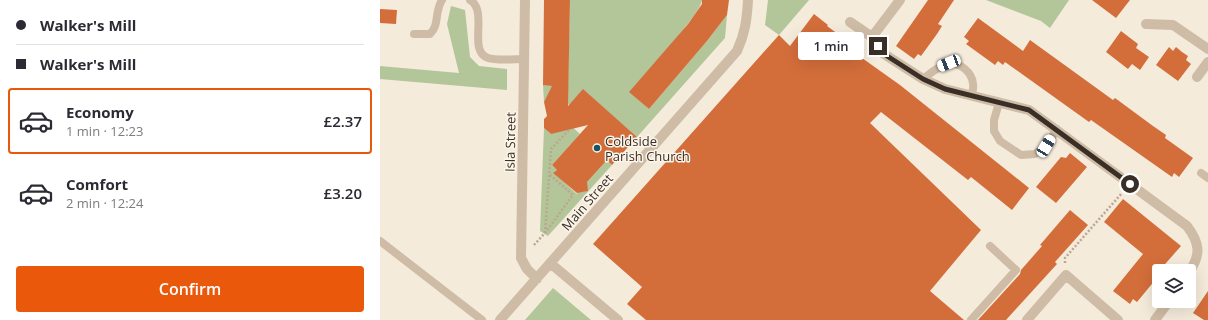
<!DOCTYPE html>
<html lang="en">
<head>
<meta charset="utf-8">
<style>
	:root { --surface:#fff; --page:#f7f7f7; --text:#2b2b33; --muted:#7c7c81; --line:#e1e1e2; --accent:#ea580c }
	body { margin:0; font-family:"Open Sans",sans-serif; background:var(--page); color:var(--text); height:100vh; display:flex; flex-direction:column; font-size:15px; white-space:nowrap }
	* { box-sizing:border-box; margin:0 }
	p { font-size:13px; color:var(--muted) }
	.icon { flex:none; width:22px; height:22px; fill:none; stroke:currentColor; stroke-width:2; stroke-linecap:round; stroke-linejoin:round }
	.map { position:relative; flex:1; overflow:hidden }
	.side { display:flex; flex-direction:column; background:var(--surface); width:380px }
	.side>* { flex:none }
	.banner { display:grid; align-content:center; height:88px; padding:0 16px; background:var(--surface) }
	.tools { position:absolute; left:772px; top:264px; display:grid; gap:8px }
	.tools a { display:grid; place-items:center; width:44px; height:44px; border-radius:4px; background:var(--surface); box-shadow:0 4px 16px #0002; font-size:20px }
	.end { position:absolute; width:18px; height:18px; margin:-9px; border:5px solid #3a2f27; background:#fff; box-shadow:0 0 0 2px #fff }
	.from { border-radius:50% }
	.bubble { position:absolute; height:28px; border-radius:4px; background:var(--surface); box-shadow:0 4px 16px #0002; font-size:13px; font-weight:600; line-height:28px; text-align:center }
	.car { position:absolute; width:12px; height:24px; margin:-12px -6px; border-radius:5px; box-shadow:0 0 3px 1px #0007; background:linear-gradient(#fff 24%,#345 0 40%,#fff 0 76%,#345 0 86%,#fff 0) }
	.banner b { display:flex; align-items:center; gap:14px; height:38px; font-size:15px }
	.banner b+b { border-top:1px solid var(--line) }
	.banner i { width:10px; height:10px; background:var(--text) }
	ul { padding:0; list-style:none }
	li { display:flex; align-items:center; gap:12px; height:66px; margin:0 8px 6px; padding:0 8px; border:2px solid transparent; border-radius:4px }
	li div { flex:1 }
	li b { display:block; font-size:15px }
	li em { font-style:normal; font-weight:600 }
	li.active { border-color:var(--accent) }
	li>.icon { width:36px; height:36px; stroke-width:1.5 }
	.button { display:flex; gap:8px; margin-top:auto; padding:8px 16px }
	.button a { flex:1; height:46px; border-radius:4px; background:var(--accent); color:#fff; font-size:16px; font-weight:600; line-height:46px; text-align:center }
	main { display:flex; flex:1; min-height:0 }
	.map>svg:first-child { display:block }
</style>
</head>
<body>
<main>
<section class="side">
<div class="banner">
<b><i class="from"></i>Walker's Mill</b>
<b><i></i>Walker's Mill</b>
</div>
<ul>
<li class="active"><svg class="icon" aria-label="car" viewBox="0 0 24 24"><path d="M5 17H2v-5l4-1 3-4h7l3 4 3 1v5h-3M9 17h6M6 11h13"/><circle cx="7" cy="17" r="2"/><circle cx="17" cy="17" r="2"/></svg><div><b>Economy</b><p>1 min · 12:23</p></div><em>£2.37</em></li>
<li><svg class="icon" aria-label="car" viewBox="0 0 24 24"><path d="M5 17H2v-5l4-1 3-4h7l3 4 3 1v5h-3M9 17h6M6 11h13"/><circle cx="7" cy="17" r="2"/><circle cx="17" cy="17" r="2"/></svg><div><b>Comfort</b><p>2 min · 12:24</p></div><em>£3.20</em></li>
</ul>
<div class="button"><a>Confirm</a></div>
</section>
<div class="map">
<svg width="828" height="320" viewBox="0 0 828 320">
	<rect width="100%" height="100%" fill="#f5ebdb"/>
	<path fill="#b3c699" d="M190,0H322C321,14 262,77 250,92L269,109L327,41L347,15L345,38L257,137L203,90L189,105L179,97H167L164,102L163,85L188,86Z
		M388,0H429L399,35L385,25Z
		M606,0H689L670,28L661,21Z
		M71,6L85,10L90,57L99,66L127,69V90L0,79V66L79,73L67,24Z
		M187,122L200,134L172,165L177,170L174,173L197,194L198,192H204L206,190L207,185L206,183L227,160L232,165L168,236L160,231L164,128L171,134Z
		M173,288L211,320H145Z"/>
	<path fill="#d36e3b" d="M164,0H190L188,106L203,89L257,137L232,165L227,160L207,182L208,191L197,193L173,173L177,170L172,165L208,125L171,134L164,128V119L167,116L164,102L172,86L163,85Z
		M322,0H349L347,15L327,41L269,109L249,92L308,24L322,4Z
		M548,0H574L558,24L562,26L557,34L541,56L538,54L534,59L516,46Z
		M712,0H750L736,18Z
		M0,9L17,10L16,24L0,23Z
		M434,14L448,25L447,26L466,40L464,42L483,56L482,58L520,85L649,188L632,210L591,177L588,180L501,112L490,123L601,230L550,291L584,320H266L247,304L262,287L213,244L399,35L410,46Z
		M598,18L643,51L650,40L733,100L735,98L773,126L786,135L785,138L813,158L799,177L794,173L792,177L711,120L709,122L625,62L623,65L618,61L615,65L586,44L589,41L584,37Z
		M741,31L758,44L756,48L769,57L760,70L752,64L748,69L726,52Z
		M789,47L793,51L796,47L802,52L808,56L806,60L811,64L798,81L776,65Z
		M690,153L707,167L676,203L656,187L681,157L686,158Z
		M743,199L801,246L779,271L774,278L776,279L757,302L753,299L750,304L733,291L763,254L724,222Z
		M690,210L708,225L675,262L677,264L626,320H598L640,274L641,270L662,246L660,245Z
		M828,291V320H824L813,313Z"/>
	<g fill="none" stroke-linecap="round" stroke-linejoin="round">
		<path stroke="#bba690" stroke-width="2.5" stroke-dasharray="2 2" stroke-linecap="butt" d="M165,233L171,149L190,129
			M154,245L165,233L193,195L169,174
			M685,263V258L742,193"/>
		<path stroke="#cfbca6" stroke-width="8" d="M90,0C109,11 87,51 108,58C117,61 134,59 145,59
			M34,34H50C60,24 54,13 62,0
			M543,79C551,73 558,66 568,64C580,62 592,72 593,84C594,87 592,92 592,96
			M619,103L614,120V131L620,141L641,155L655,154L666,146L677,129
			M821,173L828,178
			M0,241L102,320
			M591,320L636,270L610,246"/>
		<path stroke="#cfbca6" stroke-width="10" d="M145,0L141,258L147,269L157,279
			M470,22L492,37L504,54L543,79L565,89L649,110L807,226C819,242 822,254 809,272
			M766,24L793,25L828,49
			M492,37L520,0
			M817,77L828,62
			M170,263L238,320
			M120,320L357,51C365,34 367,19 368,0
			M647,320L686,275L738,320
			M775,320L789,301"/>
	</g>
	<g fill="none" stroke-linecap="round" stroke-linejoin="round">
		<path stroke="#3a2f27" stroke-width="5" d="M498,46L504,54L543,79L565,89L649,110L750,184"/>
	</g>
	<circle fill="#185560" stroke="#fcf5e9" stroke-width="1.5" cx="217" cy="148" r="4"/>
	<g text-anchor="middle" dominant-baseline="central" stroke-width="3" stroke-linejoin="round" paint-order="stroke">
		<g font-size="13" fill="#3a2f27" stroke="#fcf5e9" text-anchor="start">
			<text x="225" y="141">Coldside<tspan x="225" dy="15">Parish Church</tspan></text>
		</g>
		<g font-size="13" fill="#3a2f27" stroke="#fcf5e9">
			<text transform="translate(130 142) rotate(-89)">Isla Street</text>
			<text transform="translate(207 202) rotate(-49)">Main Street</text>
		</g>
	</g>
</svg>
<div class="tools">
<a><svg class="icon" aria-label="layers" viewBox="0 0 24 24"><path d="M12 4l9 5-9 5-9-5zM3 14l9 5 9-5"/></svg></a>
</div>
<i class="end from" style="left:750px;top:184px"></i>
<i class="end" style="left:498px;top:46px"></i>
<div class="bubble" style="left:418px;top:32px;width:66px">1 min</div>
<i class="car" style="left:569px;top:63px;rotate:249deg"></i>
<i class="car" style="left:666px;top:146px;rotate:31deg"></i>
</div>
</main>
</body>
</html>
